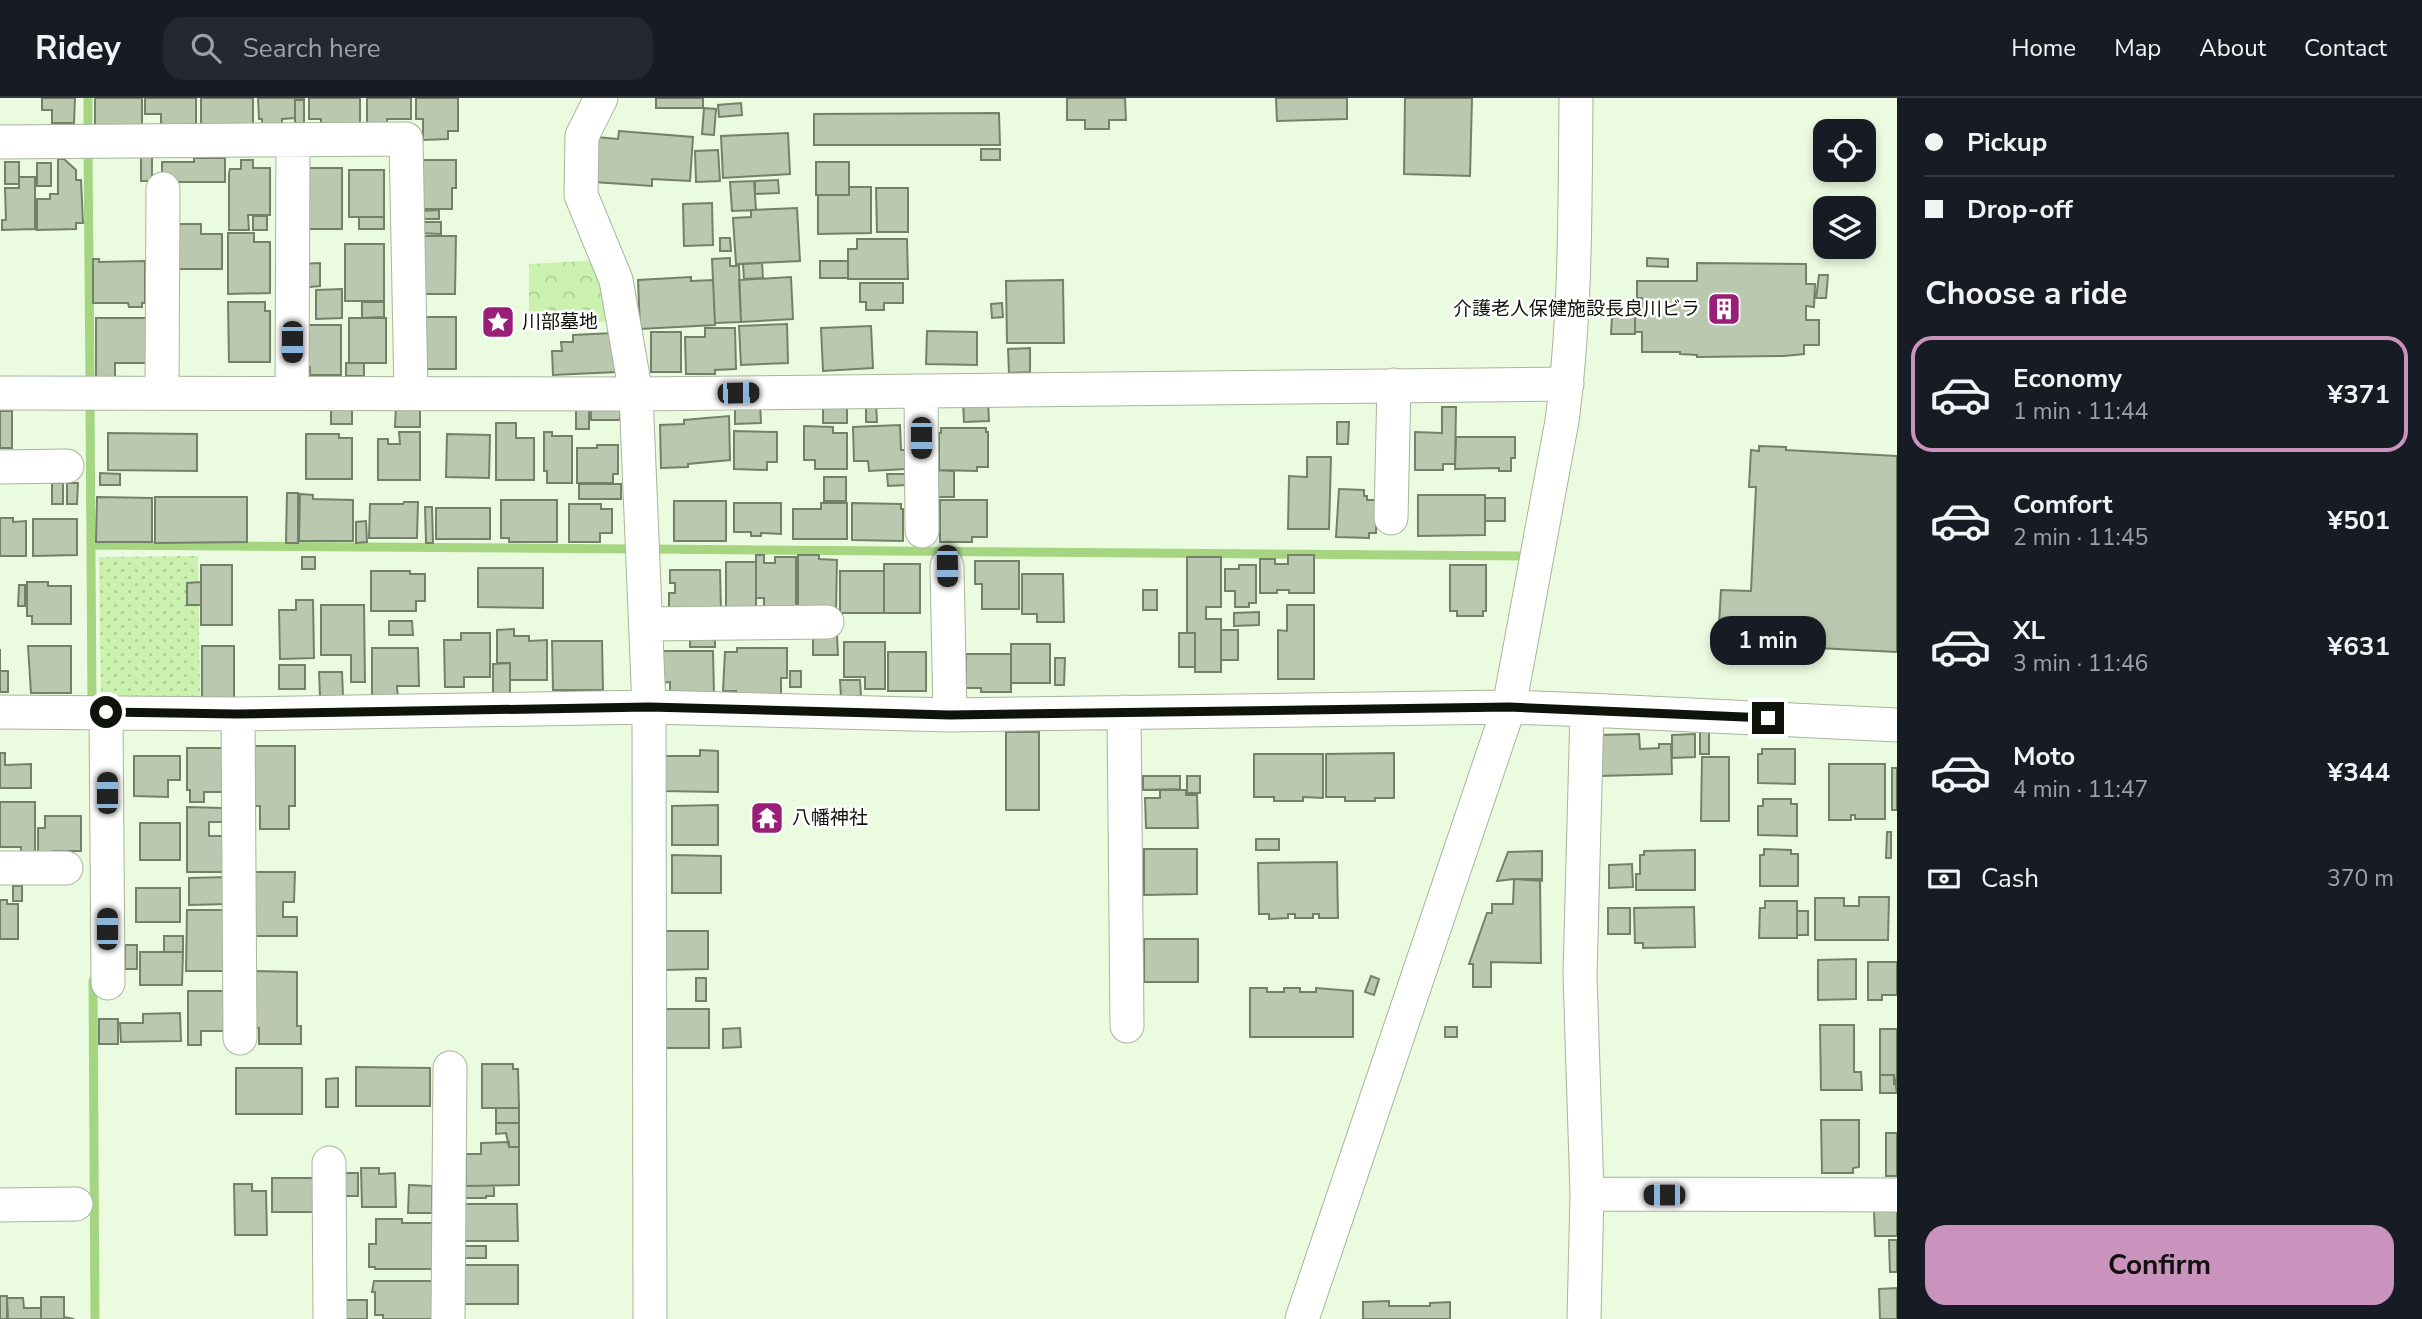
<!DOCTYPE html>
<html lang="en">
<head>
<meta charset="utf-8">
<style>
	:root { --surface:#171b24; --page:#242831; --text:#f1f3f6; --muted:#9ea1a6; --line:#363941; --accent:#c993bd }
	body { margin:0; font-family:"Nunito Sans","Noto Sans JP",sans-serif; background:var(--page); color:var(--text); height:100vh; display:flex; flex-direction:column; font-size:26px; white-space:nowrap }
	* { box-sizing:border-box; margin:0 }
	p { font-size:23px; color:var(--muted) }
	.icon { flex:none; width:38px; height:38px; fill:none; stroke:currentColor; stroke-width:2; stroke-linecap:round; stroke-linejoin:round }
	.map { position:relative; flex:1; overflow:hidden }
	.details { display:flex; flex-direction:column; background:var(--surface); width:525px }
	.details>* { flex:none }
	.hud { display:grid; align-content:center; height:154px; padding:0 28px; background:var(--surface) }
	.controls { position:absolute; left:1813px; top:21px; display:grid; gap:14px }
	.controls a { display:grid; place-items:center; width:63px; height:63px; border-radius:14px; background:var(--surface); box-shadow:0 4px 10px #0003; font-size:35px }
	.end { position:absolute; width:32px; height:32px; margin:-16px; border:9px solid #0f140b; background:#fff; box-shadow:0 0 0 4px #fff }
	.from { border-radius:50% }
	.bubble { position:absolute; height:49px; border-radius:21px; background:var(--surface); box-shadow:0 4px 10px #0003; font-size:23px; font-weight:700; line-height:49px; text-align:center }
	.car { position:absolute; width:21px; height:42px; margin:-21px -10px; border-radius:9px; box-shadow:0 0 5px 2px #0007; background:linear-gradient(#222 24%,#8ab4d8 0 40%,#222 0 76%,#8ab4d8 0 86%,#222 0) }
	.hud b { display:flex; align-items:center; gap:24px; height:66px; font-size:26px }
	.hud b+b { border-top:2px solid var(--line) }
	.hud i { width:18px; height:18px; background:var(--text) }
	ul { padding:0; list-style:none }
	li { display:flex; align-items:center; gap:21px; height:116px; margin:0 14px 10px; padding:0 14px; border:4px solid transparent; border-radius:21px }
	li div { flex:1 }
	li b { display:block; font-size:26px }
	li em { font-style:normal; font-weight:700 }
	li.active { border-color:var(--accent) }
	li>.icon { width:63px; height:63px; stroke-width:1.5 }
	h2 { padding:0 28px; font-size:32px; line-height:84px }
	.pay { display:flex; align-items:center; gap:18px; height:77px; padding:0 28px; font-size:26px }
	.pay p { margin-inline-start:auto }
	.cta { display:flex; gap:14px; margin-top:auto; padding:14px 28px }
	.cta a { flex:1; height:80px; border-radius:21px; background:var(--accent); color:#111; font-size:28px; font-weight:700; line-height:80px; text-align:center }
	header { display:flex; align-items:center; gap:42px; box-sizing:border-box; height:98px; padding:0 35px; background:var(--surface); border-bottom:2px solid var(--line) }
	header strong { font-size:33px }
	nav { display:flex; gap:38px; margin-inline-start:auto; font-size:24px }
	.search { width:490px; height:63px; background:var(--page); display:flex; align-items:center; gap:18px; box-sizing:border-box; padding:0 24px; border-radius:21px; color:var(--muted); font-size:26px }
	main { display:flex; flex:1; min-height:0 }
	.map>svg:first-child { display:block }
</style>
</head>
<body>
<header>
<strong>Ridey</strong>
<div class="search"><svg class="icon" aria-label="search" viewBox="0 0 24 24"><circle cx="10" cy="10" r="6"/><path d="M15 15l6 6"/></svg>Search here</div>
<nav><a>Home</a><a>Map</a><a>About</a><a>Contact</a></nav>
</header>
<main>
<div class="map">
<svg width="1897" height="1221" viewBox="0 0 1897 1221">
	<defs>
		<pattern id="grass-dots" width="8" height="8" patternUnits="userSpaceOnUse" patternTransform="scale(1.75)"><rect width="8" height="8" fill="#cbf1af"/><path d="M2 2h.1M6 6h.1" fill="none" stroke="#adce95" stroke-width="1.8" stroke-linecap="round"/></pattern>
		<pattern id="park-crowns" width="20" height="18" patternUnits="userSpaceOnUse" patternTransform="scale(1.75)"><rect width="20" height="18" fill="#cbf1af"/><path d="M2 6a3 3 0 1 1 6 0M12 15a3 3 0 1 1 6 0" fill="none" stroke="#adce95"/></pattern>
	</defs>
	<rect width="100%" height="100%" fill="#ebfbe0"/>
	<path fill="url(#grass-dots)" d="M198,458L200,601L101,603L99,459Z"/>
	<path fill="url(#park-crowns)" d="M601,162L618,223L529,229V166Z"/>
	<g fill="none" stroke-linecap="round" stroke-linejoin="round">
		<path stroke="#a5d580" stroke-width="9" d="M88,0V36
			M88,50L90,288
			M90,302L92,610
			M91,447L635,451
			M649,451L1531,458
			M93,883L95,1221"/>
	</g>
	<path fill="#b9c8af" stroke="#738169" stroke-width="2" d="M42,0H75L74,25H52V12H42Z
		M95,0H142V28H95Z
		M145,0H196V28H161V16H145Z
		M201,0H253V27L201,28Z
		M258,0H304V2H295V20L282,21V28H262V21H259Z
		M309,0H360V28H321V21H309Z
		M367,0H411V21H387V28H367Z
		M416,0H458V33H448V41L423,42V21H416Z
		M656,0H703V10H656Z
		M1067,0H1125L1126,22H1109V31H1085V22H1067Z
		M1276,0H1347V21L1277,23Z
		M1405,0H1472L1470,78L1404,76Z
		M295,2H304V25H295Z
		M741,5L742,17L719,19L718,7Z
		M704,10L716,11L714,37L702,36Z
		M999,15L1000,47H814V16Z
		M619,33L693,39L690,83L652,81V88L594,84L597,39L618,41Z
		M788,35L790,76L723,80L721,38Z
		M981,51H1000V62H981Z
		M718,52L720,83L696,84L695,53Z
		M141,59H152V83H141Z
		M194,60H225V84H162V64H194Z
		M58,61H64L76,72V82H81L83,125H76V131L37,132V101H50V96H58Z
		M241,62H253V70H270V117H248L249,132H229V75L230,71H241Z
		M423,62H456V90H452V111H423Z
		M5,64H19V86H5Z
		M816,64H849V97H816Z
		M37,65H51V88H37Z
		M300,70H342V131H301Z
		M349,72H384V119H349Z
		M19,79H35V131L2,132V122H6L5,90H19Z
		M778,82L779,95L755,96V83Z
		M754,83L756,112L732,113L730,84Z
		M849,89H871V135L818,136V97H849Z
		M876,90H908V134H877Z
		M712,105L713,147L684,148L683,106Z
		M797,110L800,163L736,166L733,120L751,119V112Z
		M439,112V121H418V113Z
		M253,118H267V132H253Z
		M359,119H384V131H359Z
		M418,124H441V136L418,135Z
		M176,126H201V136H222V171H176Z
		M228,135H254V144H270V195L228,196Z
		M423,138H456L455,196H423Z
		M720,140H730L731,153H720Z
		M857,141H907L908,181H848V151H857Z
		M345,146H384V203H345Z
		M730,160V168H739L741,224L715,225L712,161Z
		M1647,160L1668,161V169L1647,168Z
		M93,161H99V164L145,163V205H142V209H129L128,205H93Z
		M820,163H848V180H820Z
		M320,165V188L299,190L298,166Z
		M762,165L763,180L744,181L743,166Z
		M1697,165L1806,166V186H1815L1814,209L1806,208V222H1819V247H1804V256L1784,258L1697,259V257L1680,256V254H1642V234H1635V213H1642V200H1637V183H1697Z
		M1819,177H1828L1826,200H1816Z
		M691,179V183L713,182L715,227L640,231L638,182Z
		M791,179L793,221L741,224L739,182Z
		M1063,182L1064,245H1007L1006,183Z
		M860,185H903V205H884V212H866V204H860Z
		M342,191V220L316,221V192Z
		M228,204H265V213H270V264H229Z
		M362,204H384V219L362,220Z
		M1002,205L1003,219L992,220L991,206Z
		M1612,218H1635V236H1611Z
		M422,219H456V271H424Z
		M96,220H151V265H115V283H96Z
		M349,220H386V265H349Z
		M787,226L788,265L741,267L739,228Z
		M302,227H341V277H310V269L302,270Z
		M871,228L873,270L823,273L821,230Z
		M705,230H735L736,271L715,272V276H686L685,239H705Z
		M927,233L977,234V267L926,266Z
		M651,234H681V274H651Z
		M614,235L617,274L553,277L552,253H562L561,244H573V237Z
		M1030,250V274L1009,275L1008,251Z
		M346,265H364V278H346Z
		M988,303L989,323L964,324L963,304Z
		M735,304H760L761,325L735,326Z
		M823,304H847V325H823Z
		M866,304H876L877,324H866Z
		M331,306H352V326H331Z
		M396,307H420V329H395Z
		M576,308H589V331H576Z
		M591,308H620V322H591Z
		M1442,309H1456L1455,366H1443V372H1415V334L1442,335Z
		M0,313H12V350H0Z
		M729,318L730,362L688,366V369L661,370L660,327L684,326V322Z
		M1337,324H1349L1348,346H1337Z
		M496,325H516V340H534V382H496Z
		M900,327L901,352H905L906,371L869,373L868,363H854L853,329Z
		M804,328L833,329V335H847V371H815V362H804Z
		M941,330H986V334H988V369H977V373L939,372V335H941Z
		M734,333L777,334V364H767V372L734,371Z
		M399,334H420V382H378V341H388V346H400Z
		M544,334H552V338H572V385H547V373H544Z
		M108,335L197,336V373L108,372Z
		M306,336H339V340H352V381H306Z
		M447,336L490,337L489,380L446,379Z
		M1456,339H1515V360H1511V373H1499V370L1455,371Z
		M597,347H618V376H613V385H577V350H597Z
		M1759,348L1786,349V352L1897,358V554L1718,545L1721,492L1751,493L1756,389H1749L1751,352L1759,353Z
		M1307,359H1331L1329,431H1288L1289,378L1307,379Z
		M933,372L954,373V399H933Z
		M100,375L120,376V387H100Z
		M887,376H907V387L888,388Z
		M824,379H846V403H824Z
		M52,385H63V406H52Z
		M67,385H78L77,406H67Z
		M579,386H621V401H579Z
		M1339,391L1364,392V398H1367V402H1377L1376,435H1369V440L1336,439Z
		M287,395H298V445H286Z
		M300,396L313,397V401L353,402V443H299Z
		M1418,397H1485V437L1418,438Z
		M97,399L152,400V444H96Z
		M155,399H247V444L155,445Z
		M1485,400H1505V423H1485Z
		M501,402H557V444H509V440H501Z
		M940,402H987V439H972V444H940Z
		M674,403H726V443H674Z
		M404,404H418L417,440H369L370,406H403Z
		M734,405H781V436L761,435V438H751V434H734Z
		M821,405H847V441H793V411H821Z
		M852,405L901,406V411H903V443L852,442Z
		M569,406H601V411H612V435H600V444H569Z
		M425,409H432L433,445H426Z
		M436,410H490V441H436Z
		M0,420H13V424L26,423V458H0Z
		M33,421H77V457L33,458Z
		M366,423L367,444L356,445V424Z
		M756,457H764V465H775V459H796V511H764V500H756Z
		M798,457H819V461L837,462L836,514H798Z
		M1288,457H1314V495H1289V492H1277V495H1260V461H1275V466H1288Z
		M302,459H315V471H302Z
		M1187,459H1221V509H1206V521H1221V574H1195V535H1187Z
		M975,463H1019V511H982V486H975Z
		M726,464H756V516H726Z
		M884,466H920V515H884Z
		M201,467H232V527H201Z
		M1239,467H1256V505H1249V509H1235V493H1225V471H1239Z
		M1450,467H1486V513H1483V518H1457V513H1450Z
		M478,470H543V510L478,509Z
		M670,472H720L721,513H669V495H675V485H670Z
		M371,473H410V476H425V503H416V513H371Z
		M840,473H884V515H840Z
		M1022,476H1063L1064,524H1037V516H1022Z
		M27,484H48V488H71V526H32V518H27Z
		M201,484V507H187V485Z
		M19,487H25V508H18Z
		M1143,492H1157V512H1143Z
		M296,502H313L314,560L280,561L279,512H296Z
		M321,507H364L365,584H351V557H321Z
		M1287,507H1314V581H1278V532L1287,533Z
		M1259,514V527L1234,528V515Z
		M389,523H412L413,537H389Z
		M514,531V538H529V543L547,542V582H510V565H497V532Z
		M1221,532H1238V562H1221Z
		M461,535H490V579H464V589H445L444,542H461Z
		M1179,535H1195V569H1179Z
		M690,537H715V549H690Z
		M813,537H837L838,557H813Z
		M552,543H602L603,592H553Z
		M844,544H885V591H865V579H844Z
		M1011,546H1050V585H1011Z
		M28,548H71V595H31Z
		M202,548H234V603H202Z
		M372,550H418L419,588H397L398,602H372Z
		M737,550H787V580H781V596H736V593H723L725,554H737Z
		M0,551V573H8V594H0Z
		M661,553H713L714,596L670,593V584L661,585Z
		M888,554H926V593H888Z
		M966,556H1011V594H981V590H966Z
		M1055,560H1065L1064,587H1055Z
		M510,565V597H493V566Z
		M279,567H305V591H279Z
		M790,573H801V589H790Z
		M319,574H342L343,598H320Z
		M840,582H860L861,598L841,599Z
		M1700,633H1709V656H1700Z
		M1006,634H1039V712H1006Z
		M1639,636L1640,651L1659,650V646H1671L1672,676L1600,678L1599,637Z
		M1695,636V659L1672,660V637Z
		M252,648H295V708H289V731H260V708H249Z
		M187,650H231V694H204V704H190V692H187Z
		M1762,651H1795V686L1758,685V656H1762Z
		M700,652L718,653V694L662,693L663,658H700Z
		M0,655H5V667L31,666V690H0Z
		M1394,655V700H1375V703H1345V699H1326V656Z
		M1254,656H1323V700L1303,699V703H1274V699H1254Z
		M134,658H180V682H168V699L134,698Z
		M1702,659H1729V723H1701Z
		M1829,666H1885V721H1855V717H1851V722H1829Z
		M1892,670H1897V712H1892Z
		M1143,678H1180V691L1143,692Z
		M1187,678H1200V695H1187Z
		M1160,692H1186V697H1197L1198,730H1146L1145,700H1160Z
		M1763,701H1791V706H1797V738L1758,737V708H1763Z
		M0,704H35V754H21V749H0Z
		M718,707V747H672V708Z
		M187,709L222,710V724H209V738H226V774H187Z
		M45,718H81V753H53V757L38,758V730H45Z
		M140,725H180V762H140Z
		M1887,734H1891V760H1886Z
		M1256,741H1279V752H1256Z
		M1144,751H1197V796L1144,797Z
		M1764,751L1791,752V756H1798V788H1760V757H1764Z
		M1695,752V792H1636V776H1640V757H1644V753Z
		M1542,753V783L1514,781L1497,783L1508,754Z
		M672,757L721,758V795H672Z
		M1337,764L1338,820H1319V816H1313V820H1295V816H1288V820L1269,821V816H1259L1258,765Z
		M1632,766L1633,789L1609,790V767Z
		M249,774H295L294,804H283V819H297V838H249Z
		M228,779V806L189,807V780Z
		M1514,781H1540L1541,865L1491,864V889H1473V866H1469L1487,815H1492V806H1513Z
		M13,788H22V803H13Z
		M136,790H180V824H136Z
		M1859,799H1889L1888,842H1815V800H1844V808H1859Z
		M0,802H7V806H18V841H0Z
		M1765,803H1797V840H1759L1760,810H1765Z
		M1694,809L1695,849L1643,850V845H1635L1634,810Z
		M1608,810H1630V836H1608Z
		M187,812H229L228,873H186Z
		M1797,813H1808V837H1797Z
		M662,833H708V871L662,872Z
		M164,838H183V854H164Z
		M1144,841H1198V884H1144Z
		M125,847H137V871H125Z
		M140,854H183L182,887H140Z
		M1856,861V901L1818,902V862Z
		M1868,864H1897V897H1882V902H1868Z
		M255,873L297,874V928H301V946H259V930H256Z
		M1371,878L1379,881L1374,897L1365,894Z
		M696,880H706V903H696Z
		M1250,890H1267V894H1284V890H1300V894H1316V890L1353,893V939H1250Z
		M188,893H230V933H201V947H188Z
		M663,911H709V950H663Z
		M180,915L181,943L121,944L120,925H143V916Z
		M99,921H118V946H99Z
		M1820,927H1854V974H1861L1862,992H1821Z
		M1445,929H1457V939H1445Z
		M740,930L741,949L723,950V931Z
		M1880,931H1897V986H1894V977H1880Z
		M482,966H513V971H518L519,1010H482Z
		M356,969L430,970V1008H356Z
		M236,970H302V1016H236Z
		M1880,977H1894L1897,995H1880Z
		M338,980V1009H326V981Z
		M496,1010H519V1025H496Z
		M1821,1022H1859V1069L1853,1070V1075H1822Z
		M496,1025H519V1049H509L506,1035L496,1036Z
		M1886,1035H1897V1078H1886Z
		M509,1044V1049H519V1087L466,1088V1056H481V1045Z
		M361,1070H379V1076L395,1075L396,1109H362Z
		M339,1075H358V1098H339Z
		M272,1080H317V1114H272Z
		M234,1086H252V1093H266L267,1137H235Z
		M409,1087L432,1088V1115H408Z
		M463,1088H494V1098H486V1100H463Z
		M463,1106H517L518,1143H463Z
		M1874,1113H1897V1138H1875Z
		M376,1121H402V1125H436V1171H375V1169H369V1146H376Z
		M1889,1142H1897V1174H1890Z
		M463,1148H486V1160H463Z
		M463,1167H518V1206H464Z
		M374,1183H436V1221H383V1217H375V1194H372Z
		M1897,1190V1221H1880L1879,1191Z
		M0,1198H7V1221H0Z
		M41,1199H64V1219L74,1221H41Z
		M7,1200H23L24,1210H41V1221H8Z
		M344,1202H367V1221H344Z
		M1389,1203V1208H1430V1205L1450,1204V1221H1363V1204Z"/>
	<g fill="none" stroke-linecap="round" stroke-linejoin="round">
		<defs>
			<path id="minor" d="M601,0L582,38L581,97L616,182L636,296L649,609L650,1221
				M0,44L406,41L411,295
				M921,293L922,433
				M162,294L163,91
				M292,294L293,42
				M0,295L636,296L1567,286
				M0,369L67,368
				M1391,420L1394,287
				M947,468L950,617
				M646,526L827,524
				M1587,612L1897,627
				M0,614L238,616L649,609L950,617L1509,609L1587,612L1580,877L1587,1096L1584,1221
				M106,614L108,885
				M1124,614L1127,928
				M238,616L240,940
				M0,770H66
				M329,1065L330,1221
				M1587,1096L1897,1097
				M0,1107L76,1106
				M448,1221L450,970
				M1302,1221L1509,609L1562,323C1576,217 1575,108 1576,0"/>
		</defs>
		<use href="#minor" stroke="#a6b59b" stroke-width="35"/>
		<use href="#minor" stroke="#fff" stroke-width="33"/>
	</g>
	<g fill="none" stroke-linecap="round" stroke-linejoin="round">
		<path stroke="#0f140b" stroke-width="9" d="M106,614L237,616L649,609L950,617L1509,609L1768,620"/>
	</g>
	<defs>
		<symbol id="building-square" viewBox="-11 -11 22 22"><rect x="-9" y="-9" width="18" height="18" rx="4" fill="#991e77" stroke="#fff"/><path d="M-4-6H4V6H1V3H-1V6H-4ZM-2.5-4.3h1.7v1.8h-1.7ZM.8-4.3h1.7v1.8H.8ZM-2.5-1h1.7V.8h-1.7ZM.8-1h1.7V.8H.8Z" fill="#fff"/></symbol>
		<symbol id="sight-square" viewBox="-11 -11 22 22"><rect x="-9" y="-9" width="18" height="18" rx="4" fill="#991e77" stroke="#fff"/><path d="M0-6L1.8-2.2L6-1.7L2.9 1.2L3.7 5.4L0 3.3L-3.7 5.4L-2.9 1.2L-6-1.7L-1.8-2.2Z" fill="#fff"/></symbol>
		<symbol id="temple-square" viewBox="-11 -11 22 22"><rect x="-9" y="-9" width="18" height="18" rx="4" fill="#991e77" stroke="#fff"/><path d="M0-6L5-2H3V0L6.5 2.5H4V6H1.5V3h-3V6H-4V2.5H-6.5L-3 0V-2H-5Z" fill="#fff"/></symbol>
	</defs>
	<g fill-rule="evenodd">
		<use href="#building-square" x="1705" y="192" width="38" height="38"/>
		<use href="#sight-square" x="479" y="205" width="38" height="38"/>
		<use href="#temple-square" x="748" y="701" width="38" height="38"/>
	</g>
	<g text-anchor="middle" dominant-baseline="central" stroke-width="5" stroke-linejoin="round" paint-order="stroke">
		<g font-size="19" fill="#0f140b" stroke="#fff" text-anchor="start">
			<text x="1700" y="211" text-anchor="end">介護老人保健施設長良川ビラ</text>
			<text x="522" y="224">川部墓地</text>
			<text x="792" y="720">八幡神社</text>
		</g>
	</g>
</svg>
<div class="controls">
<a><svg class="icon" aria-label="locate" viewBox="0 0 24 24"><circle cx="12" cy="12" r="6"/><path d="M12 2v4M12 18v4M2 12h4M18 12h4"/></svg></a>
<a><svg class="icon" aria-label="layers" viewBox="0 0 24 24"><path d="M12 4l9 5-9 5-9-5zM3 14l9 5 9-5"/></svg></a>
</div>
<i class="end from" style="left:106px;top:614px"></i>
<i class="end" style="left:1768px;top:620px"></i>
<div class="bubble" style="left:1710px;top:518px;width:116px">1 min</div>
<i class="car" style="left:292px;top:244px;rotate:180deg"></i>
<i class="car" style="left:738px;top:295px;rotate:89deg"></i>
<i class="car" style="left:921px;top:340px;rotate:180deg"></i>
<i class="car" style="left:947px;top:468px;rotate:179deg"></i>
<i class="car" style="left:107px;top:695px;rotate:0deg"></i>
<i class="car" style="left:107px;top:831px;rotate:0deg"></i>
<i class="car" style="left:1664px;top:1097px;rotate:270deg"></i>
</div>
<section class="details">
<div class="hud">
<b><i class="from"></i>Pickup</b>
<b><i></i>Drop-off</b>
</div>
<h2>Choose a ride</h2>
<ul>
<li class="active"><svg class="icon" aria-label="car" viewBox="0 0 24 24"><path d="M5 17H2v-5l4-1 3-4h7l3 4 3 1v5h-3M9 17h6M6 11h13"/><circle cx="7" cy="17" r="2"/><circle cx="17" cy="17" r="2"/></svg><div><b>Economy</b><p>1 min · 11:44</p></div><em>¥371</em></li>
<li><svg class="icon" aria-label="car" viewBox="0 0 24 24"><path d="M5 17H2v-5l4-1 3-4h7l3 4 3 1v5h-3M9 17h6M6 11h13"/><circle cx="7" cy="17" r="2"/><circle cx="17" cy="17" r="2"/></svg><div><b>Comfort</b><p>2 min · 11:45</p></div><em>¥501</em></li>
<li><svg class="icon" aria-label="car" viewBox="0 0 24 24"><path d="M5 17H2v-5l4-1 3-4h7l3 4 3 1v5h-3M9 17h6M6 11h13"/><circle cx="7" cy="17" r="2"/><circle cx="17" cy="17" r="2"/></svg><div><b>XL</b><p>3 min · 11:46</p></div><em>¥631</em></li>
<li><svg class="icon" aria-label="car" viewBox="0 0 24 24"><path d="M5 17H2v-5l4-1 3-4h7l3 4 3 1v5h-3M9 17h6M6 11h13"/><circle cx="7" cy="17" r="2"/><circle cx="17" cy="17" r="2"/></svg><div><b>Moto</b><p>4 min · 11:47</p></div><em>¥344</em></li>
</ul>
<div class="pay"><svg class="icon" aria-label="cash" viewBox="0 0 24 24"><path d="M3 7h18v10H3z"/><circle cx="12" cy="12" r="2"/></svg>Cash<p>370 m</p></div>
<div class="cta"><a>Confirm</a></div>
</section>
</main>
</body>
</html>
